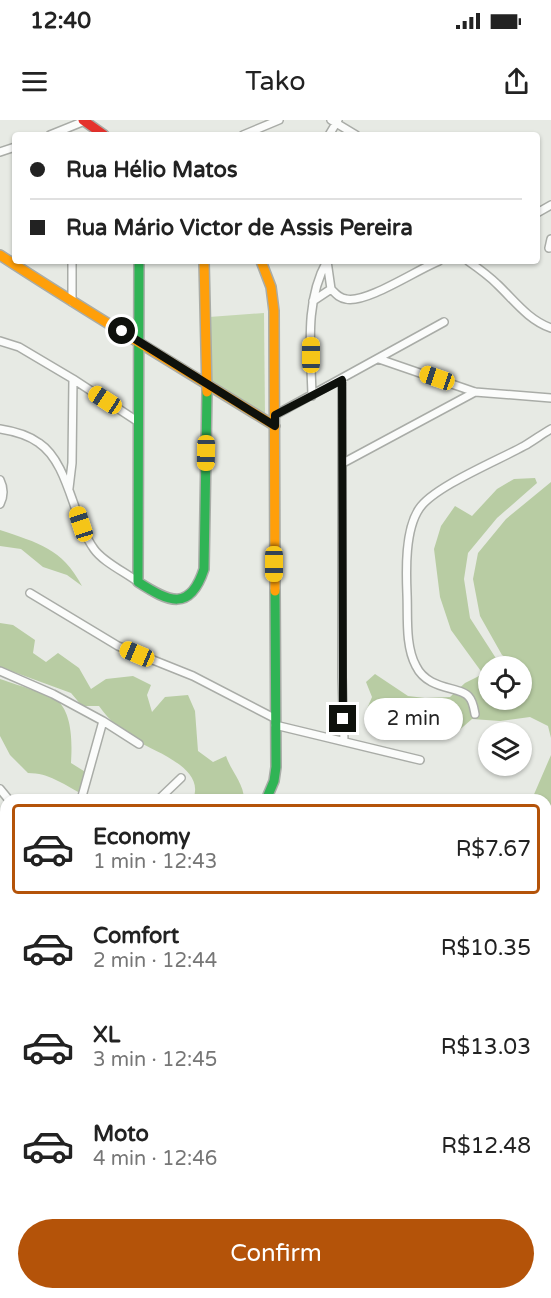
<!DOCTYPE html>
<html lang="en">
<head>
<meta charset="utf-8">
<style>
	:root { --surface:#fff; --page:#f2f2f2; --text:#222; --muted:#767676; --line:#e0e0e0; --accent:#b45309 }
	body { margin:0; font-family:"Varela Round",sans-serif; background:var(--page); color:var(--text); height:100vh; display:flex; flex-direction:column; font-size:22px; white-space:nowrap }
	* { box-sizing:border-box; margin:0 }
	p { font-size:20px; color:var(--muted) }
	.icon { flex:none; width:33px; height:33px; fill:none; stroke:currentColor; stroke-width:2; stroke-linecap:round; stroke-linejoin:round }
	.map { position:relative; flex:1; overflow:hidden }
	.side { position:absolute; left:0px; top:674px; width:552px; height:506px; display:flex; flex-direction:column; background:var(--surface); border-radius:18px 18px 0 0; box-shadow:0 2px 4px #0004 }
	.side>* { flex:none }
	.banner { position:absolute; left:12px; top:12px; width:528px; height:132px; border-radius:6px; box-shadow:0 2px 4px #0004; display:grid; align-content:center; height:132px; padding:0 18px; background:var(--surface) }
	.buttons { position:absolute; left:478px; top:536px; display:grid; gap:12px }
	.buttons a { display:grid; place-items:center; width:54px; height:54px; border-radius:50%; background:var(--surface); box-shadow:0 2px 4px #0004; font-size:30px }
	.end { position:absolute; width:27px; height:27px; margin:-14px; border:8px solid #0e110c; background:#fff; box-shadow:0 0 0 3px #fff }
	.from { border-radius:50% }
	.bubble { position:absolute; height:42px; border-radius:21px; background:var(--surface); box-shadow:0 2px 4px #0004; font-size:20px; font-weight:600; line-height:42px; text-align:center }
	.car { position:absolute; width:18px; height:36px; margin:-18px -9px; border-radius:8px; box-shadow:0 0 4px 2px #0007; background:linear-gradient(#f5c518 24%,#345 0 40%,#f5c518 0 76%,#345 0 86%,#f5c518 0) }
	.banner b { display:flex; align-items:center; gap:21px; height:57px; font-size:22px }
	.banner b+b { border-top:2px solid var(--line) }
	.banner i { width:15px; height:15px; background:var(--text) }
	ul { padding:10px 0 0; list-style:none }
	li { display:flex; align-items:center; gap:18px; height:90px; margin:0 12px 9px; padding:0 6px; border:3px solid transparent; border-radius:6px }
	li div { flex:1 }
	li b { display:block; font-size:22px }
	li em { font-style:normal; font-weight:600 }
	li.on { border-color:var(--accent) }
	li>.icon { width:54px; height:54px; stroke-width:1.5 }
	.action { display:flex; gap:12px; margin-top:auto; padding:12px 18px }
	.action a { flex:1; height:69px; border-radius:36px; background:var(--accent); color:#fff; font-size:24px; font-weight:600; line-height:69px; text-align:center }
	.status { display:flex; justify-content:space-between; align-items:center; height:42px; padding:0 30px; background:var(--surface); direction:ltr }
	.status svg { height:16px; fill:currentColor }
	header { display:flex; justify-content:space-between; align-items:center; height:78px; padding:0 18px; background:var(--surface); font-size:27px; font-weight:600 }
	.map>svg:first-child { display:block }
</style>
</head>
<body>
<div class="status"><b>12:40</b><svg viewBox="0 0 49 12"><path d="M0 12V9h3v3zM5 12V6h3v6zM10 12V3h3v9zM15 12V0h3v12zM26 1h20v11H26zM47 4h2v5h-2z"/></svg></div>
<header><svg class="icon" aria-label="menu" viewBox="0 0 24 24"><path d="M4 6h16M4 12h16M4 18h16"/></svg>Tako<svg class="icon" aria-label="share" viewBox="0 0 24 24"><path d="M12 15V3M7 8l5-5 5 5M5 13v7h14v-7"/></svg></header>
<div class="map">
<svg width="551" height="1178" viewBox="0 0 551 1178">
	<rect width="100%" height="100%" fill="#e7eae4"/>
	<path fill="#c4d6b1" d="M264,193L265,297L211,262L209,197Z"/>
	<path fill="#b8cca3" d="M535,358L537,363L497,398L468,433L464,459L470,498L499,543L504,546H489V579H522L523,548L502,535L480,496L473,459L478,433L506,399L551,362V618L548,606L530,597L500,601L472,599L456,613C425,613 400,609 371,600L366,591L372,577L366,562L375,554L408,576L425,578L450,577L465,563L483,554L451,510L440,477L434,429L441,406L455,386L472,396L497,369L514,359Z
		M0,410C38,423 62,428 82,466L67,455L43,447L21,429L0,426Z
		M0,503L13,505L35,520L33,533L46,542L58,533L79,548L91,569L106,559L133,556L151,565L147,575L152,592L165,577L188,575L195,591L198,631L213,642L226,636C231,651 244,664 244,679H193C206,649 156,632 137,621C121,611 110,601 99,586H82L71,573L0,547Z
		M0,559C11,563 51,575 57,580C73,594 72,625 71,643L87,653L80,673C63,664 49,653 28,653L10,635L0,616Z
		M551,635V996H546V680L532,679Z
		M6,772V1057L0,1062V774Z
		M546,1104L551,1107V1178H300L301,1173H368L371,1176L373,1173H546Z
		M144,1173H226L233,1178H143Z"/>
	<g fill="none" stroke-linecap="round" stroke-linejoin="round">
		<path stroke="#9db683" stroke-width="10" d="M546,1050L551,1049
			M0,1065L6,1062"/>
		<defs>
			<path id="street" d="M331,0L356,15
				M50,15L87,0
				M243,15L279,0
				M329,15L338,0
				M0,32L15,27
				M537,93L551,85
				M549,128L551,119
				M327,141L331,169
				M468,141C478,148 488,155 497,164C514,180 528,200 551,208
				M313,181L331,169C336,174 339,178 346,179C366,184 418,149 439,141
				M72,182V141
				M0,221L19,227L73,259L137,301
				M379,239L475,272L551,278
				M342,260V557L344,621
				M312,276C311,231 304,182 327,141
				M275,295L444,202
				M0,309C13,311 28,315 39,323C69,343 73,400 94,429C103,442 125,452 138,462
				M343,343L475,272
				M0,360C4,368 4,376 0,384
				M69,368L72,343L73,259
				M30,473L118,526L193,556L276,599
				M0,551L53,574L103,601L81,680
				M475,594C474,589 473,581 469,577C461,566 428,571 416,546C405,526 408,496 407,474C406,450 405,410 419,389C433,367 499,340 524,326C533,321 542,314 551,309
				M103,601L139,624
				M275,605L420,640
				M0,669L9,680
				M158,680L181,658
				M546,1004L551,1003
				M0,1091L6,1089
				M0,1144H6
				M114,1173L117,1178
				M264,1173L267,1178
				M454,1173V1178
				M62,1178L64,1173"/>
			<path id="fast" d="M139,141L138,462C169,482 190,492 204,449L207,272
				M266,680L274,661L276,647L275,471
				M0,1125L6,1123"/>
			<path id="slow" d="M0,135C90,194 183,249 275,306
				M204,141L207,272
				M261,141L271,167L274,191L275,471
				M546,1088L551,1087"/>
			<path id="jam" d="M83,0L104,15"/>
		</defs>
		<use href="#street" stroke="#a9aca7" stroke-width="10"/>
		<use href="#fast" stroke="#a9aca7" stroke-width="12"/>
		<use href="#slow" stroke="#a9aca7" stroke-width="12"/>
		<use href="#jam" stroke="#a9aca7" stroke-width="12"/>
		<use href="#street" stroke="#fbfcfb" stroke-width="7"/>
		<use href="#fast" stroke="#30b455" stroke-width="9"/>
		<use href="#slow" stroke="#ff9f0a" stroke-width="9"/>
		<use href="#jam" stroke="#e5322d" stroke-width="9"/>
	</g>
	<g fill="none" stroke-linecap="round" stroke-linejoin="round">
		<path stroke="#0e110c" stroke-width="8" d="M122,211L275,306V295L342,260L343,599"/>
	</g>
</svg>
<div class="buttons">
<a><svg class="icon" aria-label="locate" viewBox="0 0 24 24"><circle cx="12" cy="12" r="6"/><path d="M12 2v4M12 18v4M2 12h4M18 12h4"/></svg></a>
<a><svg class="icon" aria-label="layers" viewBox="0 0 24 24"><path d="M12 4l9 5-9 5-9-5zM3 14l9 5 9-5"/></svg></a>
</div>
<i class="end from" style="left:122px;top:211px"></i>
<i class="end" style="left:343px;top:599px"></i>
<div class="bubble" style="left:364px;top:578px;width:99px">2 min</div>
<i class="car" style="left:311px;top:235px;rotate:0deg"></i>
<i class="car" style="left:437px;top:258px;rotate:289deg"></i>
<i class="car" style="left:105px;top:280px;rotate:303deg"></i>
<i class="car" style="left:206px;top:333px;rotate:181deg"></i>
<i class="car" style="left:81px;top:404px;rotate:342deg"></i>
<i class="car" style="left:274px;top:444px;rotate:180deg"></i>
<i class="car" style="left:137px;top:534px;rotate:293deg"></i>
<div class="banner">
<b><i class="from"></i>Rua Hélio Matos</b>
<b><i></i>Rua Mário Victor de Assis Pereira</b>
</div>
<section class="side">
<ul>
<li class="on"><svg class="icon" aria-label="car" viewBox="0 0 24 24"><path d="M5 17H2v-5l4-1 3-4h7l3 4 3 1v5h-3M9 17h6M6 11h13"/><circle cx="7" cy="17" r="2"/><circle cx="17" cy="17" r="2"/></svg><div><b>Economy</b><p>1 min · 12:43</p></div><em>R$7.67</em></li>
<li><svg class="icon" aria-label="car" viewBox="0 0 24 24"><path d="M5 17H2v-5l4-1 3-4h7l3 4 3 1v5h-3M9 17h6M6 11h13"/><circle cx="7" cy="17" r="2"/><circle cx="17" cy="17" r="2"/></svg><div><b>Comfort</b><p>2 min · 12:44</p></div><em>R$10.35</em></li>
<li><svg class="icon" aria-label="car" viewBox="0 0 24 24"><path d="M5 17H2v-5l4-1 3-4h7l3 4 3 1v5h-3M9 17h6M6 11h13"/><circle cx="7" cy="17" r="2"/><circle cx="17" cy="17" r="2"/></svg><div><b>XL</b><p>3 min · 12:45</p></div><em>R$13.03</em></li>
<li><svg class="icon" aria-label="car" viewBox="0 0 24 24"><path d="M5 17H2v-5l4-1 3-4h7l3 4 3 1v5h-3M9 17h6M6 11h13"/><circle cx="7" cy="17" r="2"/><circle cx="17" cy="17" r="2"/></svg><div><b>Moto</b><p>4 min · 12:46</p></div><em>R$12.48</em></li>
</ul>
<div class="action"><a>Confirm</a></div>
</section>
</div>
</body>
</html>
